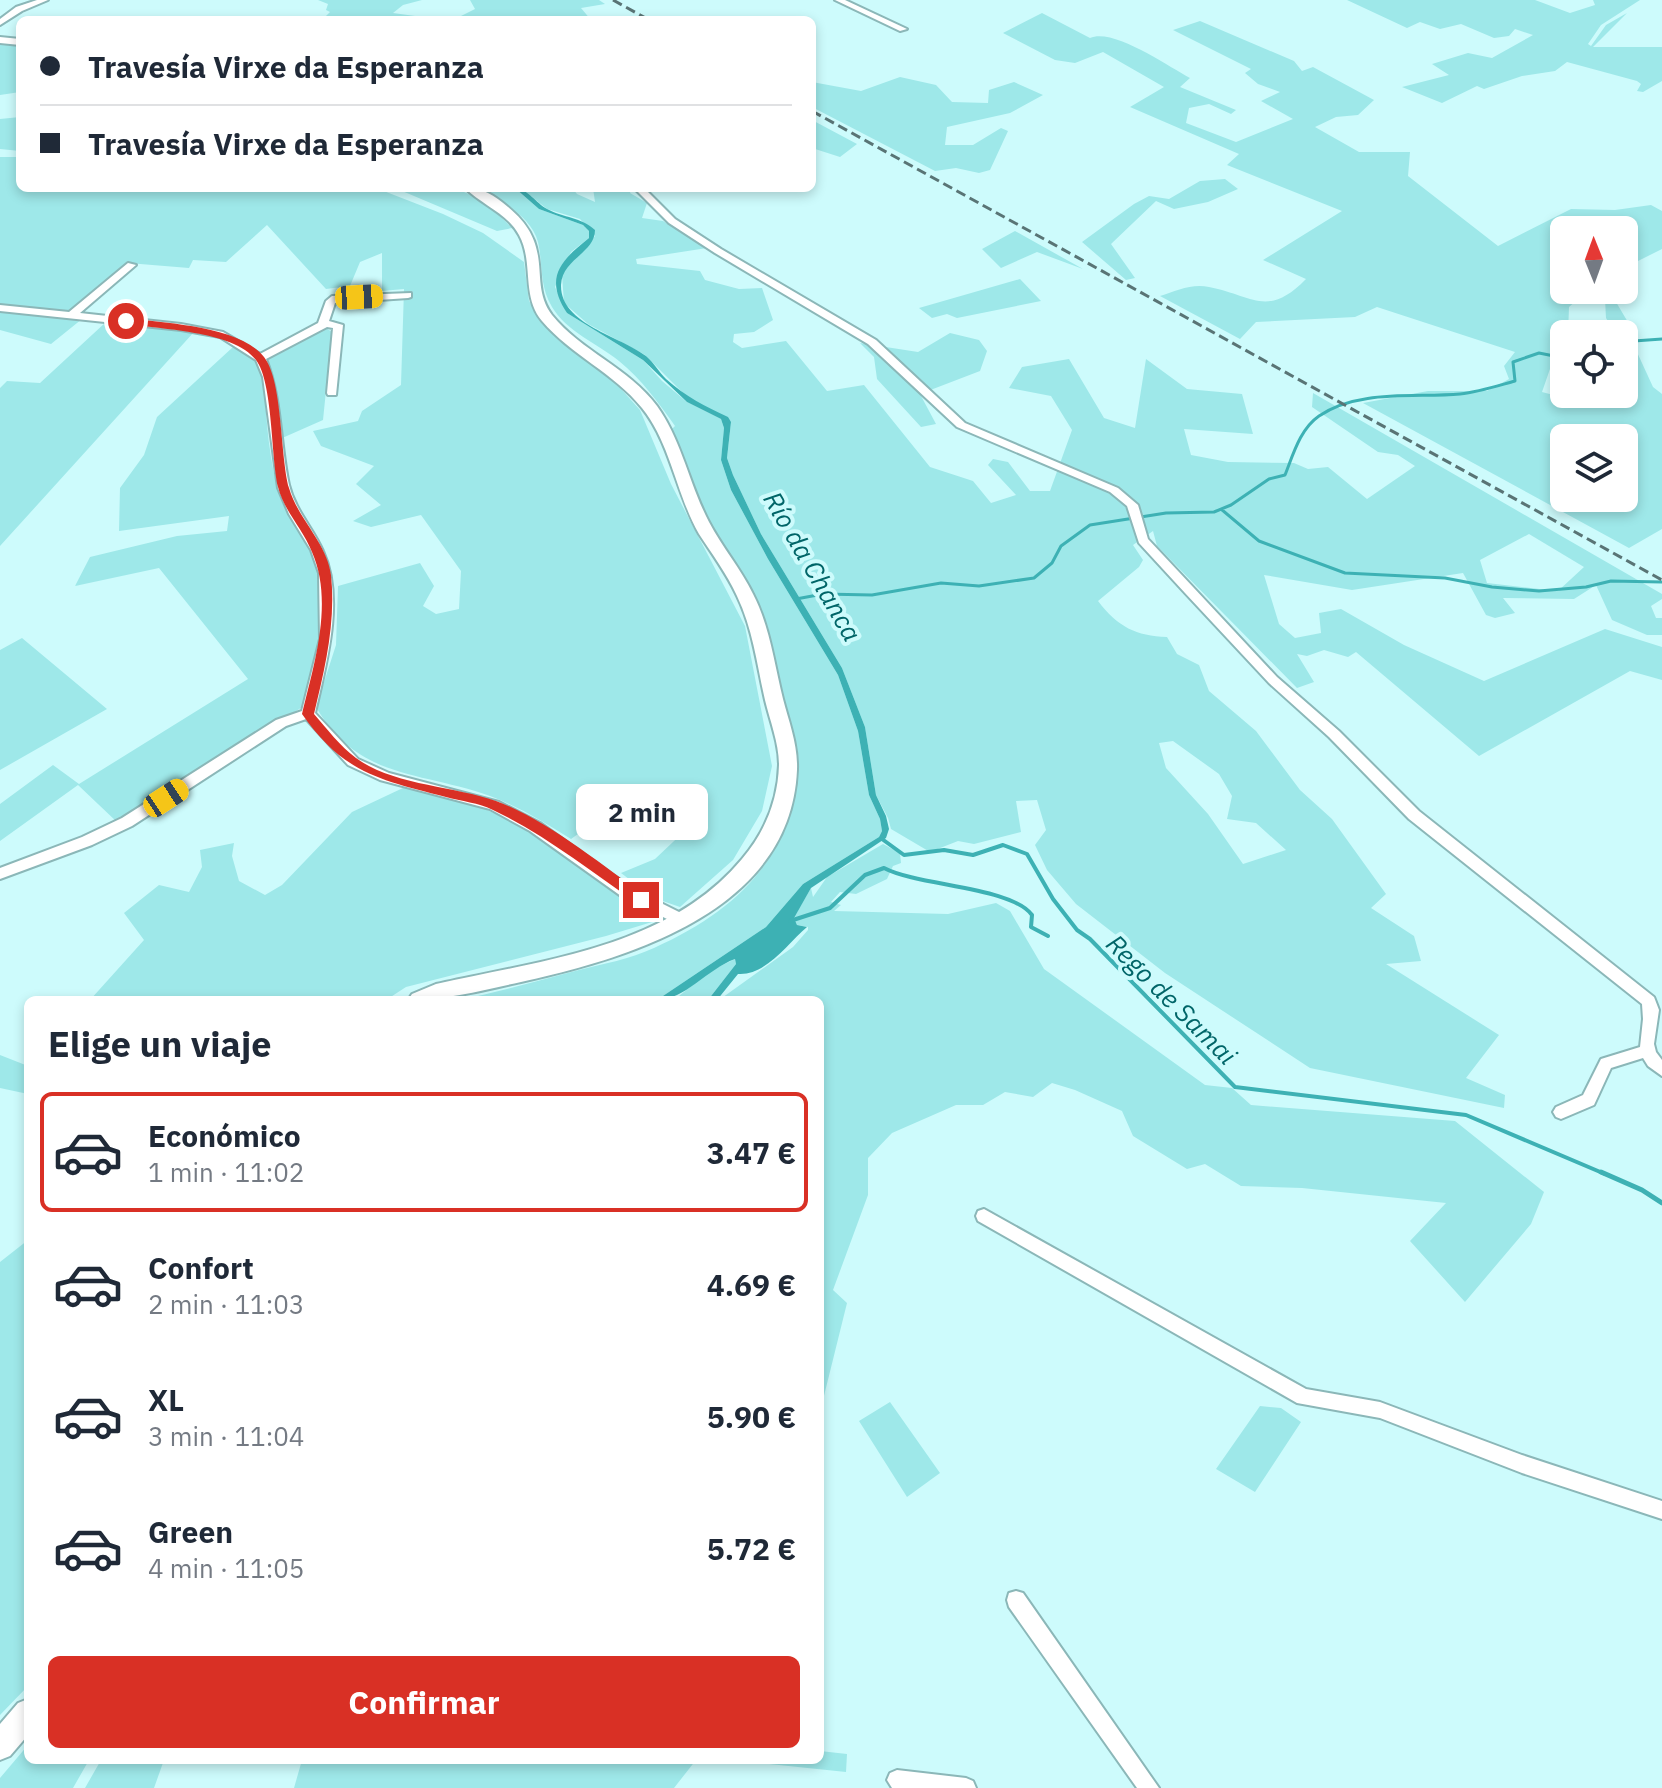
<!DOCTYPE html>
<html lang="es">
<head>
<meta charset="utf-8">
<style>
	:root { --surface:#fff; --page:#f6f6f7; --text:#1f2937; --muted:#747a83; --line:#e0e1e3; --accent:#d93025 }
	body { margin:0; font-family:"IBM Plex Sans",sans-serif; background:var(--page); color:var(--text); height:100vh; display:flex; flex-direction:column; font-size:30px; white-space:nowrap }
	* { box-sizing:border-box; margin:0 }
	p { font-size:26px; color:var(--muted) }
	.icon { flex:none; width:44px; height:44px; fill:none; stroke:currentColor; stroke-width:2; stroke-linecap:round; stroke-linejoin:round }
	.map { position:relative; flex:1; overflow:hidden }
	.drawer { position:absolute; left:24px; top:996px; width:800px; height:768px; display:flex; flex-direction:column; background:var(--surface); border-radius:12px; box-shadow:0 4px 12px #0003 }
	.drawer>* { flex:none }
	.top-card { position:absolute; left:16px; top:16px; width:800px; height:176px; border-radius:12px; box-shadow:0 4px 12px #0003; display:grid; align-content:center; height:176px; padding:0 24px; background:var(--surface) }
	.needle { width:52px; rotate:359deg }
	.fabs { position:absolute; left:1550px; top:216px; display:grid; gap:16px }
	.fabs a { display:grid; place-items:center; width:88px; height:88px; border-radius:12px; background:var(--surface); box-shadow:0 4px 12px #0003; font-size:40px }
	.end { position:absolute; width:36px; height:36px; margin:-18px; border:10px solid #d93025; background:#fff; box-shadow:0 0 0 4px #fff }
	.from { border-radius:50% }
	.bubble { position:absolute; height:56px; border-radius:12px; background:var(--surface); box-shadow:0 4px 12px #0003; font-size:26px; font-weight:800; line-height:56px; text-align:center }
	.car { position:absolute; width:24px; height:48px; margin:-24px -12px; border-radius:10px; box-shadow:0 0 6px 2px #0007; background:linear-gradient(#f5c518 24%,#345 0 40%,#f5c518 0 76%,#345 0 86%,#f5c518 0) }
	.top-card b { display:flex; align-items:center; gap:28px; height:76px; font-size:30px }
	.top-card b+b { border-top:2px solid var(--line) }
	.top-card i { width:20px; height:20px; background:var(--text) }
	ul { padding:0; list-style:none }
	li { display:flex; align-items:center; gap:24px; height:120px; margin:0 16px 12px; padding:0 8px; border:4px solid transparent; border-radius:12px }
	li div { flex:1 }
	li b { display:block; font-size:30px }
	li em { font-style:normal; font-weight:800 }
	li.selected { border-color:var(--accent) }
	li>.icon { width:72px; height:72px; stroke-width:1.5 }
	h2 { padding:0 24px; font-size:36px; line-height:96px }
	.button { display:flex; gap:16px; margin-top:auto; padding:16px 24px }
	.button a { flex:1; height:92px; border-radius:12px; background:var(--accent); color:#fff; font-size:32px; font-weight:800; line-height:92px; text-align:center }
	.map>svg:first-child { display:block }
</style>
</head>
<body>
<div class="map">
<svg width="1662" height="1788" viewBox="0 0 1662 1788">
	<rect width="100%" height="100%" fill="#cdfbfc"/>
	<path fill="#9ee8e9" fill-rule="evenodd" d="M318,0H422L403,5L393,13L415,16L420,20H322L330,12L326,10L328,4Z
		M470,0H599L605,4L581,8L591,20H453L475,9Z
		M1347,0H1535L1570,13L1595,5L1593,0H1640L1601,25L1588,44L1591,46L1606,25L1627,13L1593,47H1662V81L1643,92L1637,91L1641,84L1637,81L1567,62L1555,71L1522,76L1484,89L1477,86L1442,103L1402,87L1449,75L1432,64L1468,53L1492,58L1533,35L1515,29L1509,36L1494,38L1461,24L1440,29L1420,22L1407,28Z
		M1042,13L1090,38C1114,28 1167,66 1190,78L1180,87L1236,110L1231,114L1209,104L1189,108L1186,123L1236,142L1293,119L1261,101L1280,92L1258,84L1245,73L1251,69L1173,30L1200,21L1294,61L1302,71L1313,67L1374,100L1358,115L1336,117L1315,127L1359,152H1410L1408,176L1498,246L1571,209L1615,210L1651,205L1662,211V249L1624,268V230H1564V290H1588L1569,307L1568,334H1564V373L1551,366L1542,392L1595,406L1606,394H1624V334H1616L1606,318L1605,299L1613,297L1635,334L1636,350L1653,387L1662,394V529L1629,548L1363,403L1428,391H1487L1509,379L1504,366L1515,352L1377,307L1355,317L1256,322L1240,339L1160,296C1176,291 1192,283 1209,287C1252,295 1267,319 1306,279L1263,260L1342,211L1227,165L1239,154L1130,107L1164,87L1103,52L1075,63L1055,60L1003,33ZM1564,438H1624V498H1564Z
		M0,42L20,45V92L0,95Z
		M900,77L936,85L952,102L988,103L989,90L1014,82L1043,95L1010,113L947,127L945,145H973L1001,128L1008,131L990,170L979,173L956,168L935,171L812,107V82L861,91Z
		M20,117V151L0,149V119Z
		M812,120L857,144L840,157L812,148Z
		M0,157H20V188H376L443,214L483,233L524,262L529,301L546,325L604,370L640,410L671,484L745,626L772,766L762,811L733,860L680,907L654,898L621,873L655,859L691,825L650,802L626,800L571,839C544,822 519,807 490,796C421,771 358,780 316,707L336,645L338,586L420,563L434,586L423,606L436,614L459,609L461,571L421,515L371,527L353,521L381,505L356,484L374,466L321,446L313,431L358,421L362,411L401,385L404,289L382,291V253L360,262L350,286L326,289L267,225L226,262L193,260L189,268L128,263L69,313L0,306Z
		M1225,179L1238,189L1208,202L1174,209L1156,201L1111,244L1135,278L1126,280L1082,242L1134,204L1149,196L1169,199L1200,181Z
		M395,188C455,188 468,182 512,228L497,231Z
		M481,188H515L539,209L583,225L589,231V238L571,252L555,287L567,313L643,360L662,381L687,402L721,419L724,428L721,460L731,490L768,559L838,675L858,731L869,795L880,819L882,831L879,837L803,884L766,927L657,1000H461C500,991 539,981 579,970C603,964 630,959 654,948C761,900 819,824 783,704C774,672 756,641 743,610C718,550 694,491 671,430L675,426C658,402 642,380 619,361C598,344 566,331 552,307C539,285 543,264 538,242C531,216 501,202 481,188Z
		M521,188H572L577,194L595,202L593,188H609L620,192L621,188H632L630,193L647,203L642,218L663,221L707,248L636,259L637,264L700,271L705,280L739,289L762,288L773,320L754,332L734,334L733,342L742,348L786,341L827,391L864,385L930,467L973,481L991,503L1016,495L988,465L993,459L1008,462L1030,491H1050L1072,430L1051,396L1009,388L1022,367L1069,359L1104,418L1135,428L1146,359L1187,389L1242,394L1253,434L1184,429L1191,455L1228,462L1294,463L1308,469L1328,467L1367,499L1415,466L1398,455L1378,452L1312,407L1313,393L1662,594V599L1651,606L1656,618H1662V635H1647L1612,620L1596,585L1574,599L1503,598L1515,613L1495,618L1486,615L1463,573L1352,590L1264,575L1279,624L1295,638L1321,633L1319,613L1341,609L1404,645L1484,681L1605,629L1662,647V680L1630,671L1479,756L1356,652L1348,657L1324,650L1307,656L1297,654L1314,682L1297,688L1157,546L1153,531L1133,545L1143,560L1139,567L1098,601C1118,627 1136,636 1167,637L1177,654L1199,665L1209,691L1256,731L1300,790L1332,819L1386,894L1371,908L1414,936L1421,961L1386,964L1499,1035L1466,1078L1505,1095L1504,1108L1310,1068L1165,973L1076,904L1047,870L1035,845L1046,830L1037,800L1016,801L1021,832L974,844L958,841L930,852L891,829L888,818L876,795L865,727L842,668L761,534L733,475L727,458L731,422L689,399L645,355L588,324L564,303L562,275L567,266L595,236L580,219L547,209ZM1529,534L1584,567L1558,591L1487,583L1480,560ZM1173,741L1219,774L1232,796L1227,819L1256,823L1286,850L1243,864L1208,814L1166,768L1159,743Z
		M1015,231L1083,269L1037,252L1001,268L982,249Z
		M1020,279L1041,301L957,318L947,314L932,318L919,308Z
		M0,310L82,319L51,344L0,330Z
		M106,322L194,332L0,546V388L7,381L40,383Z
		M326,328L332,332L323,420L280,439L273,381L267,360L318,330Z
		M950,333L979,340L987,351L980,371L920,394L936,424L921,427L877,379L874,357L860,343L918,352Z
		M233,347L264,364C265,404 267,447 277,486C287,529 327,557 325,604C323,637 311,673 304,706L118,823L78,785L0,841V804L53,765L79,784L248,679L159,568L75,586L90,557L177,536L227,531L229,516L119,531L120,488L144,455L157,417Z
		M22,638L107,709L0,770V650Z
		M405,787C434,795 467,800 494,813C555,841 603,888 662,919L606,936L406,987L386,1000H90L144,940L124,913L159,885L189,892L202,867L200,850L234,843L232,856L239,881L265,895L282,885L352,812Z
		M883,844L900,853L901,863L893,866L887,879L856,894L840,892L831,902L841,905L834,911L948,914L996,903L1010,911L1044,969L1205,1085L1232,1088L1251,1105L1455,1121L1544,1192L1531,1224L1465,1302L1410,1241L1446,1203L1302,1188L1241,1186L1205,1164L1187,1169L1133,1136L1122,1111L1075,1090L1052,1083L1033,1097L1005,1092L983,1105H956L892,1133L868,1158V1195L833,1290L847,1303L820,1412V1000H719L793,947L808,930V927L797,925L794,917L811,888L813,897L827,877Z
		M735,959L736,964L708,1000H674L710,971Z
		M0,1055L28,1066V1094L0,1088Z
		M28,1240V1686L0,1715V1262Z
		M890,1402L940,1473L907,1497L859,1421Z
		M1260,1406L1281,1408L1301,1422L1255,1492L1216,1469Z
		M28,1745V1760H89L73,1788H0V1778Z
		M820,1751L847,1754L846,1772L732,1760H820Z
		M101,1760H164L154,1788H85Z
		M302,1760H696L674,1788H294Z"/>
	<path fill="#3db1b4" d="M515,188C528,189 536,203 547,209C564,218 581,217 595,230C595,253 562,259 561,285C560,324 620,336 646,356C654,363 659,372 666,379C686,397 705,406 728,417L731,422L727,458L733,475L761,534L842,668L865,727L876,795L886,816L889,829L886,838L811,888L794,918L797,925L807,927C788,943 766,976 738,974L717,1000H708L736,964L735,959C707,969 685,1000 657,1000L766,927L803,884L879,837L882,831L880,819L869,795L858,731L838,675L768,559L731,490L721,460L724,428L721,419L687,402L643,360L567,313C544,278 560,261 589,238V231L583,225L539,209Z"/>
	<g fill="none" stroke-linecap="round" stroke-linejoin="round">
		<path stroke="#3db1b4" stroke-width="3" d="M1624,351L1634,341L1662,339
			M1221,509L1259,541L1345,573L1445,578L1492,587L1539,591L1586,587L1611,581L1662,582
			M796,599L823,594L872,595L941,583L979,586L1034,578L1052,563L1061,546L1090,525L1166,513L1214,512L1231,505L1269,479L1285,475C1293,455 1300,429 1319,416C1358,389 1415,398 1460,394C1479,392 1497,386 1515,381L1513,362L1539,353L1564,358"/>
		<path stroke="#3db1b4" stroke-width="4" d="M882,839L904,855L944,850L973,855L1003,845L1027,854L1053,899L1077,930L1090,939L1235,1087L1466,1115L1605,1174
			M790,921L830,908L865,875L884,868C918,886 1012,887 1032,915L1031,927L1048,936"/>
		<path stroke="#3db1b4" stroke-width="5" d="M1601,1172L1642,1190L1662,1203"/>
		<defs>
			<path id="street" d="M37,0H48L22,11L0,25V19L16,7Z
				M835,0H845L907,29L900,31Z
				M634,188H644L675,219L721,249L876,340L965,423L1118,488L1138,505L1148,539L1193,587L1277,677L1339,731L1419,811L1654,997L1659,1010L1654,1044L1656,1052L1662,1060V1076L1648,1066L1643,1058L1611,1068L1594,1105L1561,1119L1556,1117L1553,1112L1556,1107L1583,1095L1601,1059L1640,1047L1643,1019L1642,1004L1409,819L1329,737L1269,683L1185,593L1139,543L1127,506L1110,492L957,427L868,344L715,253L669,223Z
				M128,263L136,265L80,313L181,324L223,332L260,354L318,323L326,301L332,296L411,293V297L408,298L335,303L329,321L343,325L336,395H328L327,393L333,328L327,327L266,359C282,399 280,444 289,485C295,510 313,528 323,551C345,598 326,665 315,713L358,759L389,773L499,802L540,823L631,888L687,916L689,920L687,924H677L621,896L530,831L490,809L380,780L348,765L306,719L286,726L132,826L92,845L0,879V868L82,837L122,818L276,720L302,711L320,639L319,573L311,550L289,514L278,488L263,377L256,360L220,337L181,330L0,311V305L69,312Z
				M984,1209L1306,1389L1380,1402L1522,1455L1662,1501V1519L1522,1473L1380,1418L1297,1403L978,1221L976,1216L978,1211Z
				M1016,1591L1023,1593L1159,1788H1137L1009,1607L1007,1600L1009,1593Z
				M897,1770L966,1778L973,1781L976,1788H892L887,1780L890,1773Z"/>
			<path id="secondary" d="M0,37L20,39V45L0,43Z
				M465,188C483,188 494,195 508,207C557,247 527,282 552,315C581,351 629,368 657,406C682,441 689,484 709,522C722,547 741,569 753,594C770,627 774,663 783,699C789,722 798,745 797,770C791,909 634,957 521,982C484,990 447,1000 408,1000L412,994L436,984C542,960 668,948 742,859C765,832 778,800 779,765C779,743 770,721 765,700C757,665 753,629 737,596C727,574 712,554 699,534C676,494 671,444 642,408C614,373 571,355 542,321C521,296 534,262 519,235C507,213 482,205 465,188Z
				M28,1699V1735L10,1756L0,1760V1724L18,1703Z"/>
		</defs>
		<use href="#street" stroke="#8bb7b8" stroke-width="4"/>
		<use href="#secondary" stroke="#8bb7b8" stroke-width="4"/>
		<use href="#street" fill="#fff" fill-rule="evenodd"/>
		<use href="#secondary" fill="#fff" fill-rule="evenodd"/>
		<path stroke="#597475" stroke-width="3" stroke-dasharray="10 5" stroke-linecap="butt" d="M613,0L649,20
			M812,111L1662,580"/>
	</g>
	<path fill="#d93025" d="M126,318C164,323 240,326 264,357C283,381 280,456 289,488C298,519 327,543 331,575C336,623 325,668 314,714C327,729 340,746 356,758C392,785 454,786 496,801C548,820 601,865 646,896V903H637C590,871 544,834 493,810C479,803 461,801 446,797C380,780 343,773 302,714C314,664 334,602 312,552C303,529 284,511 278,487C271,457 273,382 256,360C233,330 159,330 123,323Z"/>
	<g text-anchor="middle" dominant-baseline="central" stroke-width="8" stroke-linejoin="round" paint-order="stroke">
		<g font-size="26" font-style="italic" fill="#006568" stroke="#cdfbfc">
			<text transform="translate(813 566) rotate(60)">Río da Chanca</text>
			<text transform="translate(1172 999) rotate(45)">Rego de Samai</text>
		</g>
	</g>
</svg>
<div class="fabs">
<a><svg class="needle" viewBox="-14 -14 28 28"><path d="M0-13l5 13h-10z" fill="#e53935"/><path d="M0 13l5-13h-10z" fill="#747a83"/></svg></a>
<a><svg class="icon" aria-label="locate" viewBox="0 0 24 24"><circle cx="12" cy="12" r="6"/><path d="M12 2v4M12 18v4M2 12h4M18 12h4"/></svg></a>
<a><svg class="icon" aria-label="layers" viewBox="0 0 24 24"><path d="M12 4l9 5-9 5-9-5zM3 14l9 5 9-5"/></svg></a>
</div>
<i class="end from" style="left:126px;top:321px"></i>
<i class="end" style="left:641px;top:900px"></i>
<div class="bubble" style="left:576px;top:784px;width:132px">2 min</div>
<i class="car" style="left:359px;top:297px;rotate:87deg"></i>
<i class="car" style="left:166px;top:798px;rotate:57deg"></i>
<div class="top-card">
<b><i class="from"></i>Travesía Virxe da Esperanza</b>
<b><i></i>Travesía Virxe da Esperanza</b>
</div>
<section class="drawer">
<h2>Elige un viaje</h2>
<ul>
<li class="selected"><svg class="icon" aria-label="car" viewBox="0 0 24 24"><path d="M5 17H2v-5l4-1 3-4h7l3 4 3 1v5h-3M9 17h6M6 11h13"/><circle cx="7" cy="17" r="2"/><circle cx="17" cy="17" r="2"/></svg><div><b>Económico</b><p>1 min · 11:02</p></div><em>3.47 €</em></li>
<li><svg class="icon" aria-label="car" viewBox="0 0 24 24"><path d="M5 17H2v-5l4-1 3-4h7l3 4 3 1v5h-3M9 17h6M6 11h13"/><circle cx="7" cy="17" r="2"/><circle cx="17" cy="17" r="2"/></svg><div><b>Confort</b><p>2 min · 11:03</p></div><em>4.69 €</em></li>
<li><svg class="icon" aria-label="car" viewBox="0 0 24 24"><path d="M5 17H2v-5l4-1 3-4h7l3 4 3 1v5h-3M9 17h6M6 11h13"/><circle cx="7" cy="17" r="2"/><circle cx="17" cy="17" r="2"/></svg><div><b>XL</b><p>3 min · 11:04</p></div><em>5.90 €</em></li>
<li><svg class="icon" aria-label="car" viewBox="0 0 24 24"><path d="M5 17H2v-5l4-1 3-4h7l3 4 3 1v5h-3M9 17h6M6 11h13"/><circle cx="7" cy="17" r="2"/><circle cx="17" cy="17" r="2"/></svg><div><b>Green</b><p>4 min · 11:05</p></div><em>5.72 €</em></li>
</ul>
<div class="button"><a>Confirmar</a></div>
</section>
</div>
</body>
</html>
